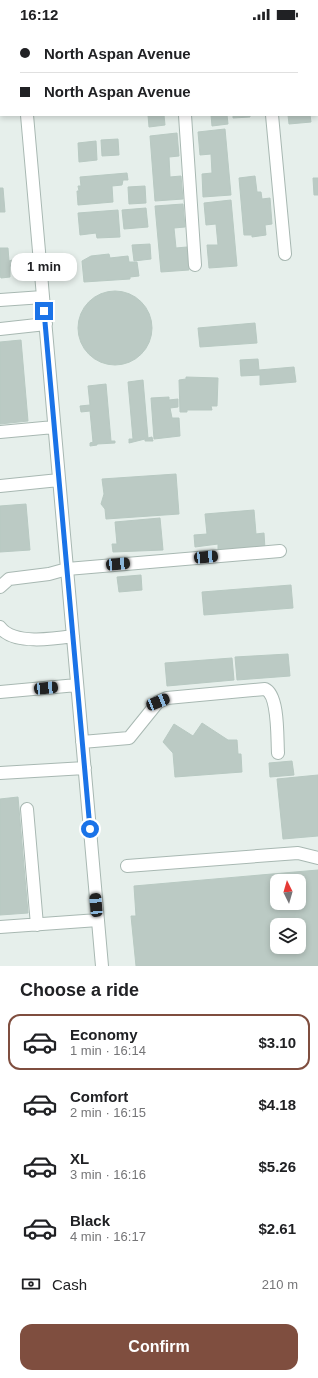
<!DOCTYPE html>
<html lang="en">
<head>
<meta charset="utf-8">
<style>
	:root { --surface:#fff; --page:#f6f6f6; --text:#202124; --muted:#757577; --line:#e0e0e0; --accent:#7f4e3f }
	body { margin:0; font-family:Arial,sans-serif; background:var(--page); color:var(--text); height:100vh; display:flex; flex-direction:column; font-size:15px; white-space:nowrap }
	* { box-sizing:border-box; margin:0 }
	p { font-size:13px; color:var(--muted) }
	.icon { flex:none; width:22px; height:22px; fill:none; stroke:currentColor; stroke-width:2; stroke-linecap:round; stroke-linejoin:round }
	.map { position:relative; height:938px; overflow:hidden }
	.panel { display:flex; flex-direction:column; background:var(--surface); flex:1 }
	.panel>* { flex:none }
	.guide { position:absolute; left:0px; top:0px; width:318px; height:88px; box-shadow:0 2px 6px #0003; display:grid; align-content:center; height:88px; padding:0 20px; background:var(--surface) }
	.needle { width:26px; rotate:355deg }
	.buttons { position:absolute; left:270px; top:846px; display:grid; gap:8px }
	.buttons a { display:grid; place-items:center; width:36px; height:36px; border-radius:8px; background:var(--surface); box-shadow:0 2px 6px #0003; font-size:20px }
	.end { position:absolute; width:18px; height:18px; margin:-9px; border:5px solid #1a73e8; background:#fff; box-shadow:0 0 0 2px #fff }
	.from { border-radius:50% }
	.bubble { position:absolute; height:28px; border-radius:12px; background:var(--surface); box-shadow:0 2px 6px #0003; font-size:13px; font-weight:800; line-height:28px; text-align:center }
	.car { position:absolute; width:12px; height:24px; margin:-12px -6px; border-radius:5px; box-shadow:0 0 3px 1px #0007; background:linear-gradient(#222 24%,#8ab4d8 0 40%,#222 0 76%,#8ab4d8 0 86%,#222 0) }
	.guide b { display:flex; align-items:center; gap:14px; height:38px; font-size:15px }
	.guide b+b { border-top:1px solid var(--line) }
	.guide i { width:10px; height:10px; background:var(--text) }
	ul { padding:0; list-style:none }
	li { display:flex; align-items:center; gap:12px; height:56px; margin:0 8px 6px; padding:0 12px; border:2px solid transparent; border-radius:12px }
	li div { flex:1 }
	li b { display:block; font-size:15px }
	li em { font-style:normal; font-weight:800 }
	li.current { border-color:var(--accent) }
	li>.icon { width:36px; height:36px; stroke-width:1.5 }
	h2 { padding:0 20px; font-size:18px; line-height:48px }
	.pay { display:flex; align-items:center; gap:10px; height:44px; padding:0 20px; font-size:15px }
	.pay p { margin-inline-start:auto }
	.button { display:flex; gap:8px; margin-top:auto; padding:8px 20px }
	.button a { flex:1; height:46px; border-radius:12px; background:var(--accent); color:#fff; font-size:16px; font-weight:800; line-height:46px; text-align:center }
	.status { display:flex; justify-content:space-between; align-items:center; height:28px; padding:0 20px; background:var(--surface); direction:ltr }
	.status svg { height:11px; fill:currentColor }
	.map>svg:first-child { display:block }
</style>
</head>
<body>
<div class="status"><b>16:12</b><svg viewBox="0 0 49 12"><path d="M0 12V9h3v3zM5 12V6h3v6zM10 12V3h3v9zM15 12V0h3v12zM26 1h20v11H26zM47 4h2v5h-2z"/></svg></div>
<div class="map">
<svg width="318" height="938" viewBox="0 0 318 938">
	<rect width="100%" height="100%" fill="#e6efeb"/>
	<path fill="#bbcac4" stroke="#b8c9c2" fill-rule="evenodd" d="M148,87H164L165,97L149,99Z
		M211,87H227L228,96L212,98Z
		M233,87H250V89L233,90Z
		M288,87H310L311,94L289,96Z
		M225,101L231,167L203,169L202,146L212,145L211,126L200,127L198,104Z
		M177,105L179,128L169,129L170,149L181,148L183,171L155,173L150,108Z
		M118,111L119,127L102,128L101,112Z
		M96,113L97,132L79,134L78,115Z
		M127,145L128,152H123L122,157L112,158L113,174L78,177L77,163H79L78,158H81L80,149Z
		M255,148L257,164H261L262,171L270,170L272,196L265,197L266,207L252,209V207H244L239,150Z
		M313,150H318V167H314Z
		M145,158L146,175L129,176L128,159Z
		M0,160H3L5,184H0Z
		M231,172L237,238L209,240L207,217H218L216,196L206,197L204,175Z
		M183,176L185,199L174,200L176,220L187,219L189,242L161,244L155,178Z
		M146,180L148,199L124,201L122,182Z
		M118,182L120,209L97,210L96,205L80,207L78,185Z
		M150,216L151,231L134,233L132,217Z
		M0,220H8L9,233L12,232L13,238H10V249L1,250L0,248Z
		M109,226L110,230L128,228L129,234H137L139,248L130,249V251L84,254L82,233L91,228Z
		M78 300a37 37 0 1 1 74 0a37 37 0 1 1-74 0Z
		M255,295L257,315L200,319L198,300Z
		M21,312L28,393L0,396V314Z
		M258,331L259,342L294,339L296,354L260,357V347L241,348L240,332Z
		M186,349L218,350L217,378H211L212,382H187V384H180L179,352L186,351Z
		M143,352L148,410L152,409L153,413H145V411L129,415V411H133L128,354Z
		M106,356L111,413H115V415L97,416V417L90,418V415L93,414L90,383L81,384L80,378L90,377L88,358Z
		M169,369V372L178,371V379L170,380L172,390H179L180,408L154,411L151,370Z
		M176,446L179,486L106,491L105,481L101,476L104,466L102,451Z
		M26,476L30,522L0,524V478Z
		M254,482L256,506L264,505L265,521L218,525V516L195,519L194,507L207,506L205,486Z
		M160,490L163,522L113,524L112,516H117L115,494Z
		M141,547L142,562L119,564L117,549Z
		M291,557L293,580L204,587L202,564Z
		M288,626L290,648L237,652L235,629Z
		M232,630L234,652L167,658L165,635Z
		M202,695L228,712H237L238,726H241L242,744L175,749L173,725L163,714L174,696L193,708Z
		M292,733L294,747L270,749L269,735Z
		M318,747V808L283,811L277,751Z
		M18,769L28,885L0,887V771Z
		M318,842V938H136L131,888H136L134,858ZM277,853H299V875H277ZM277,897H299V919H277Z"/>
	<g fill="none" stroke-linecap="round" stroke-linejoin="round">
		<defs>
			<path id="minor" d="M179,0V1
				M264,0V1
				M133,1L145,0
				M0,12H1
				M27,87L102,938
				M185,87L195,237
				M272,87L285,226
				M0,272L43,269
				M0,301L46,296
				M0,404L54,399
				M0,458L59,452
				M0,559L9,551L49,546L67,541L280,523
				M0,599C13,617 53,611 73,608
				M0,664L77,657
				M82,714L129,710L158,674L167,670L265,661C279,667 277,710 278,725
				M0,745L85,740
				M27,781L37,897
				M127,838L298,825L318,830
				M0,899L98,892"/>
		</defs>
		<use href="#minor" stroke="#a8b8b2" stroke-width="14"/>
		<use href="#minor" stroke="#fff" stroke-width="12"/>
	</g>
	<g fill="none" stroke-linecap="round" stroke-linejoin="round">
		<path stroke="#1a73e8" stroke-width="5" d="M44,283L90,801"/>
	</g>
</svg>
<div class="buttons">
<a><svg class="needle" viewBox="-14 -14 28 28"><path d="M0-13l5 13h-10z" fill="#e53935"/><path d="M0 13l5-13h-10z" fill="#757577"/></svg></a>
<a><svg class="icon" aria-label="layers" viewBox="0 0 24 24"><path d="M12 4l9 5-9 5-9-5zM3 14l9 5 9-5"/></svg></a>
</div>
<i class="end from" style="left:90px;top:801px"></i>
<i class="end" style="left:44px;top:283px"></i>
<div class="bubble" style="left:11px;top:225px;width:66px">1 min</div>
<i class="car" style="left:206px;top:529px;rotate:85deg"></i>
<i class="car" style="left:118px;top:536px;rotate:85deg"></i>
<i class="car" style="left:46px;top:660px;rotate:85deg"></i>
<i class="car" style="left:158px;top:674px;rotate:68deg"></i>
<i class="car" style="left:96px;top:877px;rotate:355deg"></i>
<div class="guide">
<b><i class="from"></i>North Aspan Avenue</b>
<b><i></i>North Aspan Avenue</b>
</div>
</div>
<section class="panel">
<h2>Choose a ride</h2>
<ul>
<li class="current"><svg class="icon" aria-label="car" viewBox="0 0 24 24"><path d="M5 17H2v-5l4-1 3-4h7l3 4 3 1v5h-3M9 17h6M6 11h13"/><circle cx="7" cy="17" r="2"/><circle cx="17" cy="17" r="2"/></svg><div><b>Economy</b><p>1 min · 16:14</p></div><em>$3.10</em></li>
<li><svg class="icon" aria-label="car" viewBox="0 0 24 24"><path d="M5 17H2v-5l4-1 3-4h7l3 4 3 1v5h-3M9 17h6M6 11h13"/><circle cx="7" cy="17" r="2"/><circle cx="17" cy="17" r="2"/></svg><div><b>Comfort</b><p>2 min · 16:15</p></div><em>$4.18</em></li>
<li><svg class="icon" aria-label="car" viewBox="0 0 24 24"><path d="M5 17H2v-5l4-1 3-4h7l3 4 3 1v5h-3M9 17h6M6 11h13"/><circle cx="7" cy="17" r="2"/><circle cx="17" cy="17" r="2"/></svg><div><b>XL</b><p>3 min · 16:16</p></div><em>$5.26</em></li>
<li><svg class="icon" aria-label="car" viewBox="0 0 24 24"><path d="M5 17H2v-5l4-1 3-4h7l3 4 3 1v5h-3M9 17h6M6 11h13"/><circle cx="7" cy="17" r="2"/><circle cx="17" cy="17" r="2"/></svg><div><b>Black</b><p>4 min · 16:17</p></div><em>$2.61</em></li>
</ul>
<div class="pay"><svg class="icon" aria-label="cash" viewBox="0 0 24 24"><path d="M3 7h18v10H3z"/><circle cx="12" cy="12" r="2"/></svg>Cash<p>210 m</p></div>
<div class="button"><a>Confirm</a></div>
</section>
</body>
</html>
